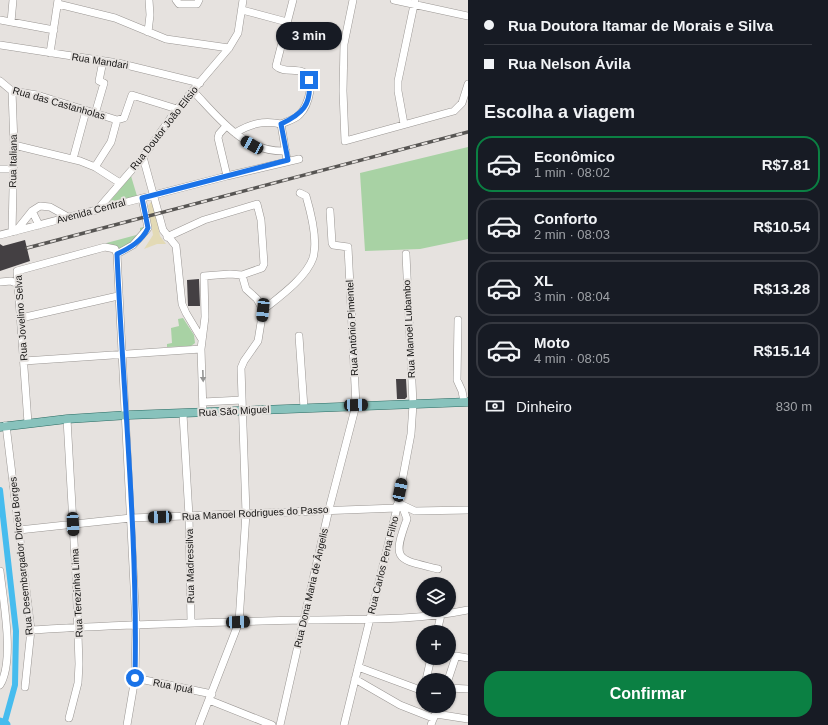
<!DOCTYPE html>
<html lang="pt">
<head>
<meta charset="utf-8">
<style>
	:root { --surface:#171b24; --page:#242831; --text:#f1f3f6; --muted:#9ea1a6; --line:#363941; --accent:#0b8043 }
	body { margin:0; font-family:Arial,sans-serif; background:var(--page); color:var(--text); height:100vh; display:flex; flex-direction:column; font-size:15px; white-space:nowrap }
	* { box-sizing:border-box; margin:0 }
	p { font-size:13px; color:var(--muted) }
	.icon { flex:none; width:22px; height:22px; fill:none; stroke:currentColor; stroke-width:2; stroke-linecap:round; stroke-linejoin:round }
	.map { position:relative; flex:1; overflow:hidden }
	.drawer { display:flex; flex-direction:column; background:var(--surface); width:360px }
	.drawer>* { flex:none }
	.top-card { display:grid; align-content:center; height:88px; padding:0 16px; background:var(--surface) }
	.tools { position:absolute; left:416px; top:577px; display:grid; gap:8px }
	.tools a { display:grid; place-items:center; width:40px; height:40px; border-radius:50%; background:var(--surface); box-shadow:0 1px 3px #0004; font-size:20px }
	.end { position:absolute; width:18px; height:18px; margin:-9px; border:5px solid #1a73e8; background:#fff; box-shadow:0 0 0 2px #fff }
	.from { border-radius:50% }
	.bubble { position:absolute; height:28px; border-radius:14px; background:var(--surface); box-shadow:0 1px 3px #0004; font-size:13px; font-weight:700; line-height:28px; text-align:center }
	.car { position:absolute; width:12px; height:24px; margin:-12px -6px; border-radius:5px; box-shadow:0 0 3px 1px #0007; background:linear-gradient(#222 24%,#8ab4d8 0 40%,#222 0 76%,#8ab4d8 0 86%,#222 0) }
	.top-card b { display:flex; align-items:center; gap:14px; height:38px; font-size:15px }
	.top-card b+b { border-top:1px solid var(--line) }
	.top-card i { width:10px; height:10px; background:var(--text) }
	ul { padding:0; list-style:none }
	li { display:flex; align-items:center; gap:12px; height:56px; margin:0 8px 6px; padding:0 8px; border:2px solid var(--line); border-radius:16px }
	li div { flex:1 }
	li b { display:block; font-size:15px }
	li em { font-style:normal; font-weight:700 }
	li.current { border-color:var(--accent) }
	li>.icon { width:36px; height:36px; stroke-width:1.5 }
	h2 { padding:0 16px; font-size:18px; line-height:48px }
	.pay { display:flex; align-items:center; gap:10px; height:44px; padding:0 16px; font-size:15px }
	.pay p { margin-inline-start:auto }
	.primary-button { display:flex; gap:8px; margin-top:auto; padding:8px 16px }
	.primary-button a { flex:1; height:46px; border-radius:16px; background:var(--accent); color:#fff; font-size:16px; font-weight:700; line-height:46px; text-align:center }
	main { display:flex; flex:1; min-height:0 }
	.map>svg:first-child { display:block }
</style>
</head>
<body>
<main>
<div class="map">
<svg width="468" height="725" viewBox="0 0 468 725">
	<rect width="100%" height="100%" fill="#e6e2df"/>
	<path fill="#a8d2a4" d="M468,147V239L420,249L365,251L360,173Z
		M131,176L137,196L106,206Z
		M147,226L148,230L120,250L99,245L140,234V228Z
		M183,318L194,335L195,343L191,346L167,347V344L172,343L171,328L179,326L178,319Z"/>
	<path fill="#e3dab5" d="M151,202L154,204L160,236L166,244H157L144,249L153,235L148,206Z"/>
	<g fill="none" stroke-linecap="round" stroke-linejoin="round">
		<path stroke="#46bcee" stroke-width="6" d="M0,490L16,631L15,685L4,725"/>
		<path stroke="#46bcee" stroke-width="11" d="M0,723L5,725"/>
	</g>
	<path fill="#444043" d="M25,240L30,261L0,271V244L3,246Z
		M199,279L200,306H188L187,280Z
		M396,379H406L407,397L405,399H397Z"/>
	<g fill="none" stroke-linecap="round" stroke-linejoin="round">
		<defs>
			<path id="minor" d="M176,0L179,4H197L199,0
				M353,0L344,44L343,91L345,141L454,111L462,103L468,84
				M394,0L468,16
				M58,4L115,18L166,39L229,48
				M242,10L287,22
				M0,20L54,30
				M11,22L13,0
				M148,32L150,15L149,0
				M0,45L118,63L200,83
				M50,53L58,0
				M0,81L12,91L37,95L117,120L124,118L132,95L177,109
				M12,91L14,145L12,232
				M193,91C219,118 244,153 286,151
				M95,114L104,83L99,81L103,61
				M404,124L398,91V81L415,0
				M226,126L219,134L218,138L227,176
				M235,133C250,124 263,120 281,124
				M14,145L80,161L95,167L120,183
				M143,157L163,230L176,246L182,304L186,313L201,338
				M73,159L86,111
				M287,160L281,124C288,121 296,119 300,114C308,106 317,78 303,72C295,68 283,73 276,66L293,0
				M95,167L111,142L117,120
				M0,169H13
				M97,210L143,157L177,109L229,48L238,33L243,0
				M32,211L39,225
				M16,231L32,211L40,206L50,207L68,217
				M0,235L227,176L299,159
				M167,237L204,220L257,204L261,220L264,264L262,268L242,275
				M0,282L11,281L18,284
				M263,310C279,297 306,278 313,258C318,241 311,213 306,196L300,193
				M21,318L118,296
				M458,320L457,380L462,391L464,402
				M299,336L304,408
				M24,361L201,349
				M203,402L242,400
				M203,413L201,349L205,317L204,276L230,274L242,275
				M183,414L189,516L191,622
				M67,419L76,576L79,664L78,683L69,718
				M28,423L17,271L105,247L115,249L117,254
				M6,425L31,630L25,687
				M400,504L415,511L468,510
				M397,505L403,508L407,519C391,562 398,559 438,569
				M19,530L131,518L397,508
				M0,571C3,599 15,661 0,685
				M31,630C122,624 214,622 306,620C359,619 415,621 468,610
				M437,632L441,615
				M358,667L423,691
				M135,678L212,694
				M355,679L400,705L433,718
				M426,680L431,658
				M448,680L456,656L468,658
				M449,688L468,689
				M209,700L272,725
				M436,714L468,719
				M127,725L135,678L136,625L117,254L133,245L148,228L142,198
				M199,725L239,622L246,513L241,368L244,361L258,341L263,310L257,299L246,289L242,275
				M280,725L329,509L356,405L348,247L333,245L332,243L330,211
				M344,725L397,508L411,434L413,404L406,254
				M431,725C433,717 437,713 439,706"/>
			<path id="major" d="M0,427L67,419L129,415L468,402"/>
		</defs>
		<use href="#minor" stroke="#9a9693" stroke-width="8"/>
		<use href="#major" stroke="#2b6b63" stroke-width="9"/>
		<use href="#minor" stroke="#fff" stroke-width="7"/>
		<use href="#major" stroke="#88c2bc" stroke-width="8"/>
		<defs>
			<path id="rail" d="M27,248L468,132"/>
		</defs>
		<use href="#rail" stroke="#575553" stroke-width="3.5"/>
		<use href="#rail" stroke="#e6e2df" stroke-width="2" stroke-dasharray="6" stroke-linecap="butt"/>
	</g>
	<defs><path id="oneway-solid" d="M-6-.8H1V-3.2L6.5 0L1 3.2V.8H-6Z"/></defs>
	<use fill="#959594" href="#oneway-solid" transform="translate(203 376) rotate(88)"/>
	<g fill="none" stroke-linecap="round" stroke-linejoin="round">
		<path stroke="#1a73e8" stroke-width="5" d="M135,678C138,537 123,395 117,254C130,248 142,241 148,228L142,198L288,160L281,124C302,114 312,105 309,80"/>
	</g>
	<g text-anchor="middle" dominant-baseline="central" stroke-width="4" stroke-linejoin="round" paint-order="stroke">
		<g font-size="10" fill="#141312" stroke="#e6e2df">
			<text transform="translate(100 61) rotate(9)">Rua Mandari</text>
			<text transform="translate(59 103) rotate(16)">Rua das Castanholas</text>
			<text transform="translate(164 128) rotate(-52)">Rua Doutor João Elísio</text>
			<text transform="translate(13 161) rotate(-89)">Rua Italiana</text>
			<text transform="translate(91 211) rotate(-15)">Avenida Central</text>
			<text transform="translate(21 318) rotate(-94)">Rua Jovelino Selva</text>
			<text transform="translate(352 328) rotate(-93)">Rua Antônio Pimentel</text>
			<text transform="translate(409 329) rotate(-93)">Rua Manoel Lubambo</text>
			<text transform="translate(234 411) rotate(-3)">Rua São Miguel</text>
			<text transform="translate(255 513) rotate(-3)">Rua Manoel Rodrigues do Passo</text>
			<text transform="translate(21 556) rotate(-96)">Rua Desembargador Dirceu Borges</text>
			<text transform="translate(383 565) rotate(-76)">Rua Carlos Pena Filho</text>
			<text transform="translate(190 566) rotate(-91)">Rua Madressilva</text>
			<text transform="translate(311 588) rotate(-77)">Rua Dona Maria de Ângelis</text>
			<text transform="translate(77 593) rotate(-93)">Rua Terezinha Lima</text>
			<text transform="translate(173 686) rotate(11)">Rua Ipuá</text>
		</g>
	</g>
</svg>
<div class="tools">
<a><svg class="icon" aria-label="layers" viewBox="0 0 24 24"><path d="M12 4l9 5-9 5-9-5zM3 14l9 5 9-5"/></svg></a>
<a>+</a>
<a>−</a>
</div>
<i class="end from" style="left:135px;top:678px"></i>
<i class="end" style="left:309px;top:80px"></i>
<div class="bubble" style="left:276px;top:22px;width:66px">3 min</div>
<i class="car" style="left:252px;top:145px;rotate:299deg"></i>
<i class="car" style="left:263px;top:310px;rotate:186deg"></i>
<i class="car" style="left:356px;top:405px;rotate:88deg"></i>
<i class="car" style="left:400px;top:490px;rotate:12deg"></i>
<i class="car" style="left:160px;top:517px;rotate:268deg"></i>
<i class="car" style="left:73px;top:524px;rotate:177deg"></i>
<i class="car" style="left:238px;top:622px;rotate:88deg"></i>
</div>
<section class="drawer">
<div class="top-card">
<b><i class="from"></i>Rua Doutora Itamar de Morais e Silva</b>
<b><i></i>Rua Nelson Ávila</b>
</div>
<h2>Escolha a viagem</h2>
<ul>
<li class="current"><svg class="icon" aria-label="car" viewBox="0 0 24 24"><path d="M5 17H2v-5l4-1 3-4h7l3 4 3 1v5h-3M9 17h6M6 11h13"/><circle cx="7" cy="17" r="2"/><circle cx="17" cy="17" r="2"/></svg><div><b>Econômico</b><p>1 min · 08:02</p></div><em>R$7.81</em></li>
<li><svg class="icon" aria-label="car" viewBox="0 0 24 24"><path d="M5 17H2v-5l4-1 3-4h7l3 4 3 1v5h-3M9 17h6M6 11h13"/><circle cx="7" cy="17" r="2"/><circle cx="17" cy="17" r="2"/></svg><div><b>Conforto</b><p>2 min · 08:03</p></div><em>R$10.54</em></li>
<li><svg class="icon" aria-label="car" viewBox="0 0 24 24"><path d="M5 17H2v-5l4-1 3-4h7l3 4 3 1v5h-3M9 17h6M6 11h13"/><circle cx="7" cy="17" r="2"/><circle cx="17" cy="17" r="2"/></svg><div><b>XL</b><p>3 min · 08:04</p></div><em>R$13.28</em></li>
<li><svg class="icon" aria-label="car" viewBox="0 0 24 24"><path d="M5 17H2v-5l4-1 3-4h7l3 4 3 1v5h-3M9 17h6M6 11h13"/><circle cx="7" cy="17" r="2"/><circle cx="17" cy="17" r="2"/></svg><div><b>Moto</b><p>4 min · 08:05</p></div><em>R$15.14</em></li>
</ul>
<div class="pay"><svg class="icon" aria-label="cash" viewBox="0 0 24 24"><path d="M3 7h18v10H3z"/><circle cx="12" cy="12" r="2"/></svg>Dinheiro<p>830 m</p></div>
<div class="primary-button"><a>Confirmar</a></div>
</section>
</main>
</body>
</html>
